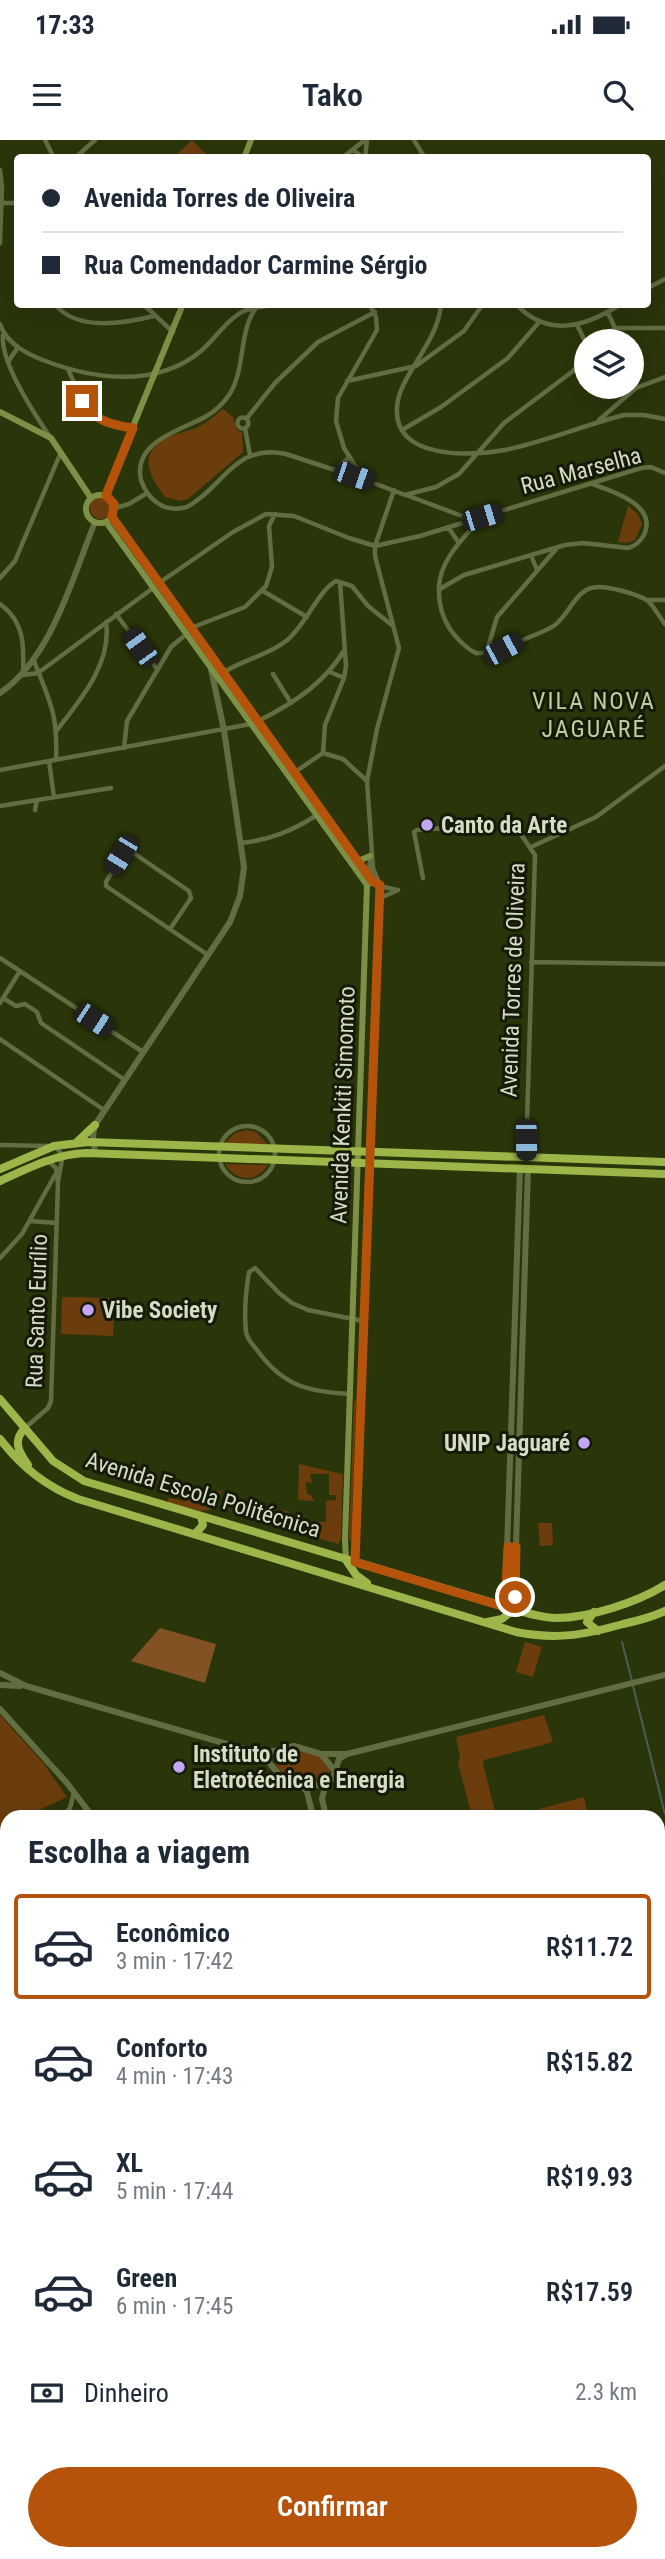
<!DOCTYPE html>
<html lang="pt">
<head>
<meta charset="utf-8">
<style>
	:root { --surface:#fff; --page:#f6f6f7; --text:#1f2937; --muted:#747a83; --line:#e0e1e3; --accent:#b45309 }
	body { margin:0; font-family:"Roboto Condensed",sans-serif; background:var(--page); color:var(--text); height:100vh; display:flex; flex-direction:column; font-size:26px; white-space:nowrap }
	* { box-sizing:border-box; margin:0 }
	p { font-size:23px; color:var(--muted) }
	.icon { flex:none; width:38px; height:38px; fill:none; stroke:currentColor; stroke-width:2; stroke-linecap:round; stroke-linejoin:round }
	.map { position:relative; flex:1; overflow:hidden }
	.details { position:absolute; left:0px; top:1670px; width:665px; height:751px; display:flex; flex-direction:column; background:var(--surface); border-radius:21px 21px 0 0; box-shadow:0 7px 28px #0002 }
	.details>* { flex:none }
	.hud { position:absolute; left:14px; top:14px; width:637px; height:154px; border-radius:7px; box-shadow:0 7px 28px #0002; display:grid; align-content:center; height:154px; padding:0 28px; background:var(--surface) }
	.buttons { position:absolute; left:574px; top:189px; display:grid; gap:14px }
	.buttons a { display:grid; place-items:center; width:70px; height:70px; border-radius:50%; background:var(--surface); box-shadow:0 7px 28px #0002; font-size:35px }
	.end { position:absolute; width:32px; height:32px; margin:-16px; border:9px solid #b45309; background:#fff; box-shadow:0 0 0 4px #fff }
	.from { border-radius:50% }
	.car { position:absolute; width:21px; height:42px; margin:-21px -10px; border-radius:9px; box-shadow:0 0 5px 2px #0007; background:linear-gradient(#222 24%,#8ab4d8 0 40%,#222 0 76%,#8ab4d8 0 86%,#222 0) }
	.hud b { display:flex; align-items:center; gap:24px; height:66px; font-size:26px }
	.hud b+b { border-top:2px solid var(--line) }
	.hud i { width:18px; height:18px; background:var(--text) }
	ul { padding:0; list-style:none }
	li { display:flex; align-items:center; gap:21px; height:105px; margin:0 14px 10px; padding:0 14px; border:4px solid transparent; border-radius:7px }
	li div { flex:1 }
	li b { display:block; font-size:26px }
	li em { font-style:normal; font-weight:600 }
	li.current { border-color:var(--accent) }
	li>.icon { width:63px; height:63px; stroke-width:1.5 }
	h2 { padding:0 28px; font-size:32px; line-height:84px }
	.pay { display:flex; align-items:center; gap:18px; height:77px; padding:0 28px; font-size:26px }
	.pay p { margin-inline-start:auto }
	.action { display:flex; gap:14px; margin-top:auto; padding:14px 28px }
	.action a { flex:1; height:80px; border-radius:42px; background:var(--accent); color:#fff; font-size:28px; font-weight:600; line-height:80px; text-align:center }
	.status { display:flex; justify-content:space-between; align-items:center; height:49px; padding:0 35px; background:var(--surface); direction:ltr }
	.status svg { height:19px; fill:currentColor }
	header { display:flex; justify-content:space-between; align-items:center; height:91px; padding:0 28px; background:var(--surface); font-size:32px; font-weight:600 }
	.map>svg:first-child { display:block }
</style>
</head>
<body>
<div class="status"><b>17:33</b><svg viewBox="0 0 49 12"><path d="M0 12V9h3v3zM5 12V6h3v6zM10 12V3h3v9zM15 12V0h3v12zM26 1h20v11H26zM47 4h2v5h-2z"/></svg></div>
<header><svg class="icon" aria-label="menu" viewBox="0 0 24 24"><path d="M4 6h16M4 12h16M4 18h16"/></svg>Tako<svg class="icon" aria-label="search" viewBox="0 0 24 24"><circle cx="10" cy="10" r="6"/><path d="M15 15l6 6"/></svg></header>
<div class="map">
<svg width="665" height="2419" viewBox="0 0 665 2419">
	<rect width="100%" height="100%" fill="#2b350a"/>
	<path fill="#6b3d0c" d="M192,0L209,17H174Z
		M223,269L233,277L237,290L242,292L243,312L188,359L181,361L165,357C148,335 137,313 169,297C179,292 191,291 200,286C208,282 216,274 223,269Z
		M90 368a11 11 0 1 1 22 0a11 11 0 1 1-22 0Z
		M628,366L638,374L642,384L635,400L627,403L618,402Z
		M247,990L256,992L268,1005L225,1003L235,993Z
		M225,1024L268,1025C256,1043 236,1042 225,1024Z
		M62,1157L115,1158L113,1196L61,1194Z
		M354,1261H356L351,1400H349Z
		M299,1324L343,1334L341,1399L338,1404L264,1382L247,1370L289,1371L290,1381L326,1382V1361L336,1360V1355H329V1334H310L312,1343L306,1342L307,1354L311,1355L314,1361L298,1360Z
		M188,1350L222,1351L210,1370L200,1371L168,1363V1358L187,1361Z
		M538,1383H552L553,1405L540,1406Z
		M525,1502L542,1507L533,1537L516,1532Z
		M0,1575L44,1624L67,1657L26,1676H7V1685L0,1688Z
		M544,1575L553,1602L484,1620L483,1623L496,1676H472L458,1623L460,1617L456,1597Z
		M292,1609L319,1616L330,1628L328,1638C314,1649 283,1640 276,1625C276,1614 282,1611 292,1609Z
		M584,1657L588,1676H514Z
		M0,2176L7,2177V2232L0,2236Z
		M665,2181V2367L658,2368V2182Z"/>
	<path fill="#825224" d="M160,1488L216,1504L205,1543L131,1521Z
		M7,1971V2177L0,2178V1973Z
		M7,2326V2413H159L150,2419H0V2330Z"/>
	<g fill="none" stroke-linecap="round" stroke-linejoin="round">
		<path stroke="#475e53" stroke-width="2" d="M622,1502L632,1541
			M633,1546L665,1674"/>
		<path stroke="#626e42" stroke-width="4.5" d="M45,0L54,18
			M414,0L425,18
			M353,10L364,18
			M75,18L95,0
			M342,18L365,0
			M365,18L367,0
			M0,30L2,47L0,103
			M1,63H18
			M648,148L665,139
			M55,164C76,192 126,183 154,176
			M143,164L173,192
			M259,164C237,189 247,228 229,255C223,264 214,272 205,277C181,290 132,302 141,340C144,349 148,356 156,362C165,369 176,370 187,367C224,347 234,303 286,314L371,342
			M369,164L376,177L377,190L338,258L336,281L344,308L354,324L371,342L405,355L436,347L459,334L504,283L573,231L586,216
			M441,164C438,204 399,235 397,267C393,320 470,316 505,310C545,302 584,285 624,275H644L665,279
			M516,164C548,199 587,186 621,164
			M608,173L615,188
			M0,184C7,205 29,215 48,222C97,240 158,247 201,211C215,199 227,179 244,171C257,165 277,166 291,164
			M577,185L586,203
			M615,188H665
			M3,195C0,223 35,275 50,297
			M601,201L615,188
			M8,222L18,207
			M68,229C85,268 87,281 132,288
			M347,241L416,226L464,191L483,164
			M237.5 283a5.5 5.5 0 1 1 11 0a5.5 5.5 0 1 1-11 0Z
			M247,278L275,243L318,202L375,172
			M599,280L636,248L665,237
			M245,288L250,315
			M402,290L441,267L508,218L540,181
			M336,329L348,318
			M406,355L470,379
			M115,368L129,364L147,353
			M481,378C464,398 441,418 439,446C438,467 444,485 459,500C463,504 470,511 476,513C485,516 545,492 555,485C570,474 576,447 598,447C611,447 633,453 645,459C653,463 659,477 665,484
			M448,387L459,403
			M531,415L537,430
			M0,438L15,421L61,312
			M159,443L233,392L266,374L294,376L349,398L375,406L420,396L641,328L651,327L665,333
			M440,449L464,435L565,405L583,403L628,408C636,406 640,402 644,395C658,365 612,351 592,344
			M263,451L307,477
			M647,460H665
			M0,464C25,482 24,506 23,535L38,533
			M116,474L157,529
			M487,511L497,477L557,408
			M34,521C50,562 58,574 56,620
			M330,532L344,538
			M38,533L153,448
			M221,534C241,520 267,516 286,501C306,485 318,451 336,441L352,446L368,466L393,486
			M273,534L291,563
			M258,581C291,565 324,544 343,512
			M57,590C81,559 112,523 106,482
			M124,608L127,581L171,507L196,486L245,467L266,446L272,427L269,386L275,374
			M323,613L325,585L344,538L346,526L340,442
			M49,621L54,657
			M0,630L251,584
			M295,632L323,613L343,619L367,641
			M0,666L111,648
			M35,670L37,660
			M518,690L535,715L526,1016
			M241,703C270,700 292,691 317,675
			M531,707L596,677L665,626
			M371,714L369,728L371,736
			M423,738L414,692L417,690L458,687
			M379,743L373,728L367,641L377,589L399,508L375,416V406L394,350
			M380,746L397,750
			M380,758L398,750
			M170,789L191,758L189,751L132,712H124L106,742V746L208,815
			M0,818L143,912
			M531,822L665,824
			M3,858L16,866L25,864L37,872L41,883L125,940
			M0,863L20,831
			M0,899L104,970
			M219 1014a28 28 0 1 1 56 0a28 28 0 1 1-56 0Z
			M0,1005L48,1006
			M56,1008L63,1015L58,1041
			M30,1081L57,1083
			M0,1118L22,1094L55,1035
			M351,1254C308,1252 283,1246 257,1210C253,1205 247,1199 246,1192C244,1173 246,1150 249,1132L255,1128L279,1153L292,1163L308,1170L363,1181
			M25,1288L48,1268L51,1261L58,1043L56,1028L48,1021
			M63,1676L70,1668L74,1652
			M0,1696L7,1692
			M658,2176L665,2175
			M658,2380L665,2379
			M658,2386L665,2393
			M391,2413V2419
			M580,2413L583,2419
			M158,2419L170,2413
			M527,2419L534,2413"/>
		<path stroke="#626e42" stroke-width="6" d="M0,553C52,517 72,439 95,382
			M95,1013L93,996L95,985L230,782L240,756L244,727L224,590L211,529
			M505,1467L520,1028
			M514,1469L528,1029
			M0,1533L26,1546L262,1614L294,1606L321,1614L334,1630
			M0,1545L20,1546
			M0,1569L67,1643L92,1676
			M262,1614L281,1637L300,1643L325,1646L333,1638L339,1619L347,1614
			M323,1614H347L665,1535
			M300,1643L307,1652L313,1676
			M325,1646L322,1659L326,1676
			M658,2018L665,2017
			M658,2033L665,2031
			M0,2290L7,2287
			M496,2413L497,2419
			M512,2413L513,2419"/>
		<path stroke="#7d9047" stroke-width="6" d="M244,18L251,0
			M0,272L51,298L91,358
			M86 369a14 14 0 1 1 28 0a14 14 0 1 1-28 0Z
			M105,355L183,164
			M112,377L372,741
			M106,382L367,745
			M358,721L370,716
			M346,1420L345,1399L367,745
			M355,1422L380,748L379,743L374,741L367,745"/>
		<path stroke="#9cb64a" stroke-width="8" d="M77,1002L95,985
			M0,1029L54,1006L88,1002L665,1022
			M0,1041C28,1028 56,1014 86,1013L665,1034
			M0,1259L53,1321L84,1341L504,1466C521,1471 539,1478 557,1478C589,1478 638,1462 665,1445
			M25,1288C12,1301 19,1312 28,1325
			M0,1299C22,1327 45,1346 78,1359L516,1492C557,1500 584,1495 623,1484C637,1481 652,1477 665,1471
			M195,1394L203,1385L201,1376
			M346,1420L356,1435L367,1443
			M594,1472L587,1482L598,1491
			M487,1482L502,1479L514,1469"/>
	</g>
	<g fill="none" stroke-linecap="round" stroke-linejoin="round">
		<path stroke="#b45309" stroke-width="9" d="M82,261C95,281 111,285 133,288L106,355L114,364L112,377L372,741L380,745L355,1422L505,1467L508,1407H516L515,1457"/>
	</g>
	<g fill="#c4a7f2" stroke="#161a09" stroke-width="2.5">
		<circle cx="427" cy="685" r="7"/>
		<circle cx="88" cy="1170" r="7"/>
		<circle cx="584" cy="1303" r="7"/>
		<circle cx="179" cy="1627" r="7"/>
	</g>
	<g text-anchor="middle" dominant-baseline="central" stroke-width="6" stroke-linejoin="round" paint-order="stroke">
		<g font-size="23" fill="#d6ddc6" stroke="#161a09">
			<text transform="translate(581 331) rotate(-15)">Rua Marselha</text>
			<text transform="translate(513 840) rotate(-88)">Avenida Torres de Oliveira</text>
			<text transform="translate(343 965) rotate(-88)">Avenida Kenkiti Simomoto</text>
			<text transform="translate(37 1171) rotate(-88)">Rua Santo Eurílio</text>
			<text transform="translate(203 1355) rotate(17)">Avenida Escola Politécnica</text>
		</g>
		<g font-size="23" font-weight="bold" fill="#d6ddc6" stroke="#161a09" text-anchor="start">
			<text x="441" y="685">Canto da Arte</text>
			<text x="102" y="1170">Vibe Society</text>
			<text x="570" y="1303" text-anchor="end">UNIP Jaguaré</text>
			<text x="193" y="1614">Instituto de<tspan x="193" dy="26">Eletrotécnica e Energia</tspan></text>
		</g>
		<g font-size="24" letter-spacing="2" fill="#c0ce9f" stroke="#161a09">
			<text x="594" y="561">VILA NOVA<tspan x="594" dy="28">JAGUARÉ</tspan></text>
		</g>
	</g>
</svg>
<div class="buttons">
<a><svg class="icon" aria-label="layers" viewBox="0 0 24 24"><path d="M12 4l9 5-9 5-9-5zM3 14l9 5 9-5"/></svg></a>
</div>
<i class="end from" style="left:515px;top:1457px"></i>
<i class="end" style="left:82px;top:261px"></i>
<i class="car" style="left:354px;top:336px;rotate:109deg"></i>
<i class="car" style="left:482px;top:377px;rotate:73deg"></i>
<i class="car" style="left:140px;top:507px;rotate:324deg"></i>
<i class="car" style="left:503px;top:509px;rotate:62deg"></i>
<i class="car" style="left:121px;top:715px;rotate:211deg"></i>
<i class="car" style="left:94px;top:880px;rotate:123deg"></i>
<i class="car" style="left:526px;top:1000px;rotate:179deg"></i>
<div class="hud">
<b><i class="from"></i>Avenida Torres de Oliveira</b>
<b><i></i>Rua Comendador Carmine Sérgio</b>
</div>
<section class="details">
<h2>Escolha a viagem</h2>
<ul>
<li class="current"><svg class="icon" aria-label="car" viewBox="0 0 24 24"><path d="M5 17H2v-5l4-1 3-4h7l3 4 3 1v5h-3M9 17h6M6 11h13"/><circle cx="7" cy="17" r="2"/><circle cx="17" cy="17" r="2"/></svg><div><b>Econômico</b><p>3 min · 17:42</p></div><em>R$11.72</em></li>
<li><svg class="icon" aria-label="car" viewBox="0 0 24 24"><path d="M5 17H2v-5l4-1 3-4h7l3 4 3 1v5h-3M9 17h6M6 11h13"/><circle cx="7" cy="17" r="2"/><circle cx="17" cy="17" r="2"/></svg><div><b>Conforto</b><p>4 min · 17:43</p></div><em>R$15.82</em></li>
<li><svg class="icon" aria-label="car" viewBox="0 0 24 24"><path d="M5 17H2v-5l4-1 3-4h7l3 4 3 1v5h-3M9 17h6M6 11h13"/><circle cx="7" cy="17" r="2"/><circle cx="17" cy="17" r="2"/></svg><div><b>XL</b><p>5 min · 17:44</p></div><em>R$19.93</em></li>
<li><svg class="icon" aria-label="car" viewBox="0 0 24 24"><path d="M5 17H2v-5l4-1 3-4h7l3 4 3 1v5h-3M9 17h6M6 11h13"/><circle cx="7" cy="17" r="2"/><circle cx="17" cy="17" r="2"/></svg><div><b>Green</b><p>6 min · 17:45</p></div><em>R$17.59</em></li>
</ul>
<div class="pay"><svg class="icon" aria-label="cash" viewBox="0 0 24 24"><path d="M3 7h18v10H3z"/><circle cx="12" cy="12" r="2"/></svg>Dinheiro<p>2.3 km</p></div>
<div class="action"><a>Confirmar</a></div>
</section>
</div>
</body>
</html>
